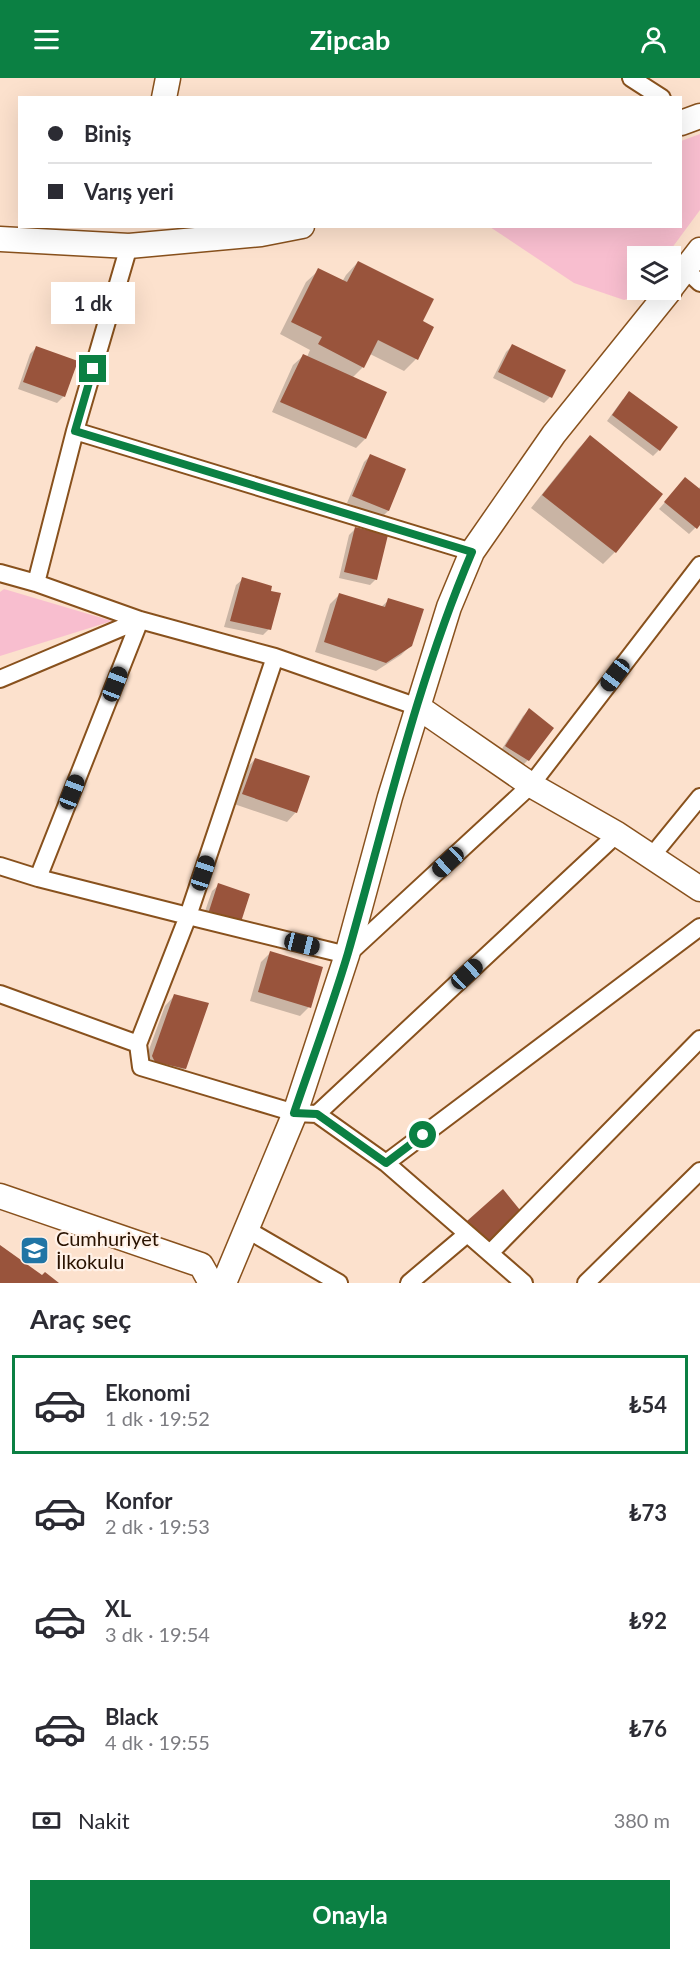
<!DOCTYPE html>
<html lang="tr">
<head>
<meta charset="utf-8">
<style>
	:root { --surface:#fff; --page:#f7f7f7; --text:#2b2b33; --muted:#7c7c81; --line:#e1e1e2; --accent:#0b8043 }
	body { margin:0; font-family:Lato,sans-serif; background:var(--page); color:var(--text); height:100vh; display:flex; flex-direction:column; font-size:22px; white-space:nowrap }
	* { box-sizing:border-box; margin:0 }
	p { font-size:20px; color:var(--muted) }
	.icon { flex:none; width:33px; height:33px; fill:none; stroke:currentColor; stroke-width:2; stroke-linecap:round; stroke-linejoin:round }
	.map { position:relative; height:1205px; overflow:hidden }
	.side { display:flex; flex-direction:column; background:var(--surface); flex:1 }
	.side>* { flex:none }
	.hud { position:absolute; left:18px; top:18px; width:664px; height:132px; border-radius:0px; box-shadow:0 6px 24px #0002; display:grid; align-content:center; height:132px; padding:0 30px; background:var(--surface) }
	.tools { position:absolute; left:627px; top:168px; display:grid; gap:12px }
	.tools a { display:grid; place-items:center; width:54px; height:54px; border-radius:0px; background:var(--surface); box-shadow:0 6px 24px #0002; font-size:30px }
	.end { position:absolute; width:27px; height:27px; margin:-14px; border:8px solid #0b8043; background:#fff; box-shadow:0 0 0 3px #fff }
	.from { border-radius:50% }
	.bubble { position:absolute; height:42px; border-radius:0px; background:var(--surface); box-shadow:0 6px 24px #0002; font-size:20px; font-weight:700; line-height:42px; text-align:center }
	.car { position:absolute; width:18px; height:36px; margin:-18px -9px; border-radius:8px; box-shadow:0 0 4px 2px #0007; background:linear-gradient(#222 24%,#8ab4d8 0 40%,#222 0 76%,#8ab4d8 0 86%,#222 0) }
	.hud b { display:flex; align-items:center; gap:21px; height:57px; font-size:22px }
	.hud b+b { border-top:2px solid var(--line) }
	.hud i { width:15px; height:15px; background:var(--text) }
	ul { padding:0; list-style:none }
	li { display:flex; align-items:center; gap:18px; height:99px; margin:0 12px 9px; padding:0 18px; border:3px solid transparent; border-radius:0px }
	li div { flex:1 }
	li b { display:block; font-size:22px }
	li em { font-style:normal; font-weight:700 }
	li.on { border-color:var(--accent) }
	li>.icon { width:54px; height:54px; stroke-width:1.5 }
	h2 { padding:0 30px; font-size:27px; line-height:72px }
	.pay { display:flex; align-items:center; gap:15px; height:66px; padding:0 30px; font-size:22px }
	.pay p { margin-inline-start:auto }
	.cta { display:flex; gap:12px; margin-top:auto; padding:12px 30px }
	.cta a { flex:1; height:69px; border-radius:0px; background:var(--accent); color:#fff; font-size:24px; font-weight:700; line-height:69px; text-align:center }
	header { display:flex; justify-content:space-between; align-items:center; height:78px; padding:0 30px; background:var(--accent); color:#fff; font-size:27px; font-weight:700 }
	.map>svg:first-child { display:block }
</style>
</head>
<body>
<header><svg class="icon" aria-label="menu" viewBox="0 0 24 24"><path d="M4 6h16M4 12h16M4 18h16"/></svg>Zipcab<svg class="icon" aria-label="person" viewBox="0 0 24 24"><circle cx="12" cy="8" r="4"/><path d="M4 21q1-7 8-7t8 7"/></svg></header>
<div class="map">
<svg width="700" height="1205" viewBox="0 0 700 1205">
	<rect width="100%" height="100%" fill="#fce1cd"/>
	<path fill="#f8becf" d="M700,56V132L666,178H638V212H643L639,217L624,222L574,205L490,149L681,148V63Z
		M4,511L112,543L0,578V514Z"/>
	<path fill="#0003" d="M358,184L421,244L416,281L404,293L370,276L363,289L352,300L365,361L356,370L272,334L293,287L303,278L307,279L310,272L280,256L306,204L319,192L342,204L346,197Z
		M513,267L564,293L550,319L544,325L493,300L506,274Z
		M36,270L64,318L57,325L18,311L30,276Z
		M623,321L659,372L653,378L607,343Z
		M590,359L661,416L615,474L603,486L531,430L578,371Z
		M370,378L404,392L388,433L382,439L347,425L364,384Z
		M680,407L698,411L700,409V445L689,456L659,431Z
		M355,451L376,501L370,507L339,500L349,457Z
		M243,501L269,551L263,557L224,549L236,507Z
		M339,517L381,529L389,522L411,567L401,577L376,593L315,574L330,526Z
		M529,632L528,682L522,688L500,674L523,638Z
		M255,681L296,734L287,744L234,726L246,691Z
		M219,807L239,843L203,839L212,813Z
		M270,875L309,929L300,938L250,923L261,884Z
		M174,918L185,990L176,1000L143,988L165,928Z
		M502,1113L490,1163L484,1169L462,1150Z"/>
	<path fill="#99543c" d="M358,183L434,221L423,243L434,249L418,282L378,262L364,290L318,266L322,259L291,244L318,190L347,204Z
		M512,266L566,292L552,320L498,294Z
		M36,268L78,283L65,319L23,304Z
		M303,276L387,314L366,361L280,324Z
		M629,313L678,349L660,373L612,337Z
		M590,357L663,416L616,475L542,417Z
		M370,376L406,391L389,433L352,418Z
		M685,399L700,411V447L697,451L664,424Z
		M355,449L388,457L377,502L344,494Z
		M242,499L272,508L271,513L281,515L271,552L230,543Z
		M339,515L385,529L388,520L424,531L412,568L386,585L324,564Z
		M529,630L554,650L529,683L505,668Z
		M255,680L310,698L297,735L242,716Z
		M218,805L250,816L241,844L209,833Z
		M270,873L323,889L311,930L258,914Z
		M174,916L209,925L186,991L155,984L152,978Z
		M503,1111L520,1132L491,1164L467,1143Z
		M0,1167L42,1197L45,1194L59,1205H0Z"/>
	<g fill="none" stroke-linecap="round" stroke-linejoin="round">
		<defs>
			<path id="street" d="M631,0L662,20
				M686,192L700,205
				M75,353L472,474
				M0,495L36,505L140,542L275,579L418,629
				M36,505L75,353L129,168
				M0,601L140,542
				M651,779L700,719
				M0,788L38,800L140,542
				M38,800L188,838L275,579
				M0,916L138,966L188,838L347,877L531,707L700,487
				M138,966L141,989L295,1035L317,1036L386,1085L524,1205
				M317,1036L617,756
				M386,1085L700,849
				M246,1151L339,1205
				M490,1175L700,961
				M409,1205L467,1156
				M586,1205L700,1093"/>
			<path id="secondary" d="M164,20L168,0
				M681,45L700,38
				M0,161L129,168L261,156L302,148
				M670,211L700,172
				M418,629L531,707L617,756L700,811
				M0,1118L201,1187L211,1205
				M224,1205L295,1035L347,877L390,719L449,529L472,474L554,356L670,212"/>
		</defs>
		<use href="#street" stroke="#88511d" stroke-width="20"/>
		<use href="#secondary" stroke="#88511d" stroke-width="27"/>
		<use href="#street" stroke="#fff" stroke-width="16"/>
		<use href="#secondary" stroke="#fff" stroke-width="24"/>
	</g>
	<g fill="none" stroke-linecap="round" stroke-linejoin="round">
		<path stroke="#0b8043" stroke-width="8" d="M93,291L75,353L472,474C417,603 386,741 348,875C332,929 312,982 294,1035L317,1036L386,1085L423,1057"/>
	</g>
	<defs>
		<symbol id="school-square" viewBox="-11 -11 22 22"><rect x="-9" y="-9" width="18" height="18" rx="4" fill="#2175a5" stroke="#fff1e7"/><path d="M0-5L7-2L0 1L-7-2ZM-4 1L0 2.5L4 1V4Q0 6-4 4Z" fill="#fff"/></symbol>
	</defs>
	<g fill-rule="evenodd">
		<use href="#school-square" x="18" y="1156" width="33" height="33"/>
	</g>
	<g text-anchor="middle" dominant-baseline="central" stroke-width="4.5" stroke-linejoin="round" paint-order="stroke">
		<g font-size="20" fill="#291200" stroke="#fff1e7" text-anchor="start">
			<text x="56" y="1160">Cumhuriyet<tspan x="56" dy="23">İlkokulu</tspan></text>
		</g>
	</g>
</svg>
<div class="tools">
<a><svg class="icon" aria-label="layers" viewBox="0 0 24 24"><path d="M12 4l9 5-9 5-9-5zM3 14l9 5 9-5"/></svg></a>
</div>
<i class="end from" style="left:423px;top:1057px"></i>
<i class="end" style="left:93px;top:291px"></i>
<div class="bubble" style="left:51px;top:204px;width:84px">1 dk</div>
<i class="car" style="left:615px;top:597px;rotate:217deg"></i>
<i class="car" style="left:115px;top:606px;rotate:21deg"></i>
<i class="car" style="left:72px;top:714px;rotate:21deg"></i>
<i class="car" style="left:448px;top:784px;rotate:227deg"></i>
<i class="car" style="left:203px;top:795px;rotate:18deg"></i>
<i class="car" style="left:302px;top:866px;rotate:104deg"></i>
<i class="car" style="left:467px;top:896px;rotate:47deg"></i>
<div class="hud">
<b><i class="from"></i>Biniş</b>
<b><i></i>Varış yeri</b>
</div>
</div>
<section class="side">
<h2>Araç seç</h2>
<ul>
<li class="on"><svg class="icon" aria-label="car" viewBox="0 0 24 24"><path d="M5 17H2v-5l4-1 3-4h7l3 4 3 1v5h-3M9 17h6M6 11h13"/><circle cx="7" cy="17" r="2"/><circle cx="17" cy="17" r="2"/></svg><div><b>Ekonomi</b><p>1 dk · 19:52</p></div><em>₺54</em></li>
<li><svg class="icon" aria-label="car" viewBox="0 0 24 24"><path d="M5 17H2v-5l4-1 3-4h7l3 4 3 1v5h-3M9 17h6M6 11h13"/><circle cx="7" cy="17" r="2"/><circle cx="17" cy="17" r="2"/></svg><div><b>Konfor</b><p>2 dk · 19:53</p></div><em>₺73</em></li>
<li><svg class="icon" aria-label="car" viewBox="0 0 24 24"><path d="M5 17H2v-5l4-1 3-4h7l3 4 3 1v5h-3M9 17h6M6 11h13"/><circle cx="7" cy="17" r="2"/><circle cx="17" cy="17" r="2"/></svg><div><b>XL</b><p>3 dk · 19:54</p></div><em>₺92</em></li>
<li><svg class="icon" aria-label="car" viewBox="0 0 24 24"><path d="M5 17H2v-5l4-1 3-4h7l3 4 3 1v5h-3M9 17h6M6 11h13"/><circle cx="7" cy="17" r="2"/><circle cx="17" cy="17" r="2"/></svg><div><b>Black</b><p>4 dk · 19:55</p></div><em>₺76</em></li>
</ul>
<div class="pay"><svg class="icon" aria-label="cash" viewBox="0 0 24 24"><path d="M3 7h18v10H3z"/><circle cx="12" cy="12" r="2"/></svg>Nakit<p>380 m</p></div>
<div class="cta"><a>Onayla</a></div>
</section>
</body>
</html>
